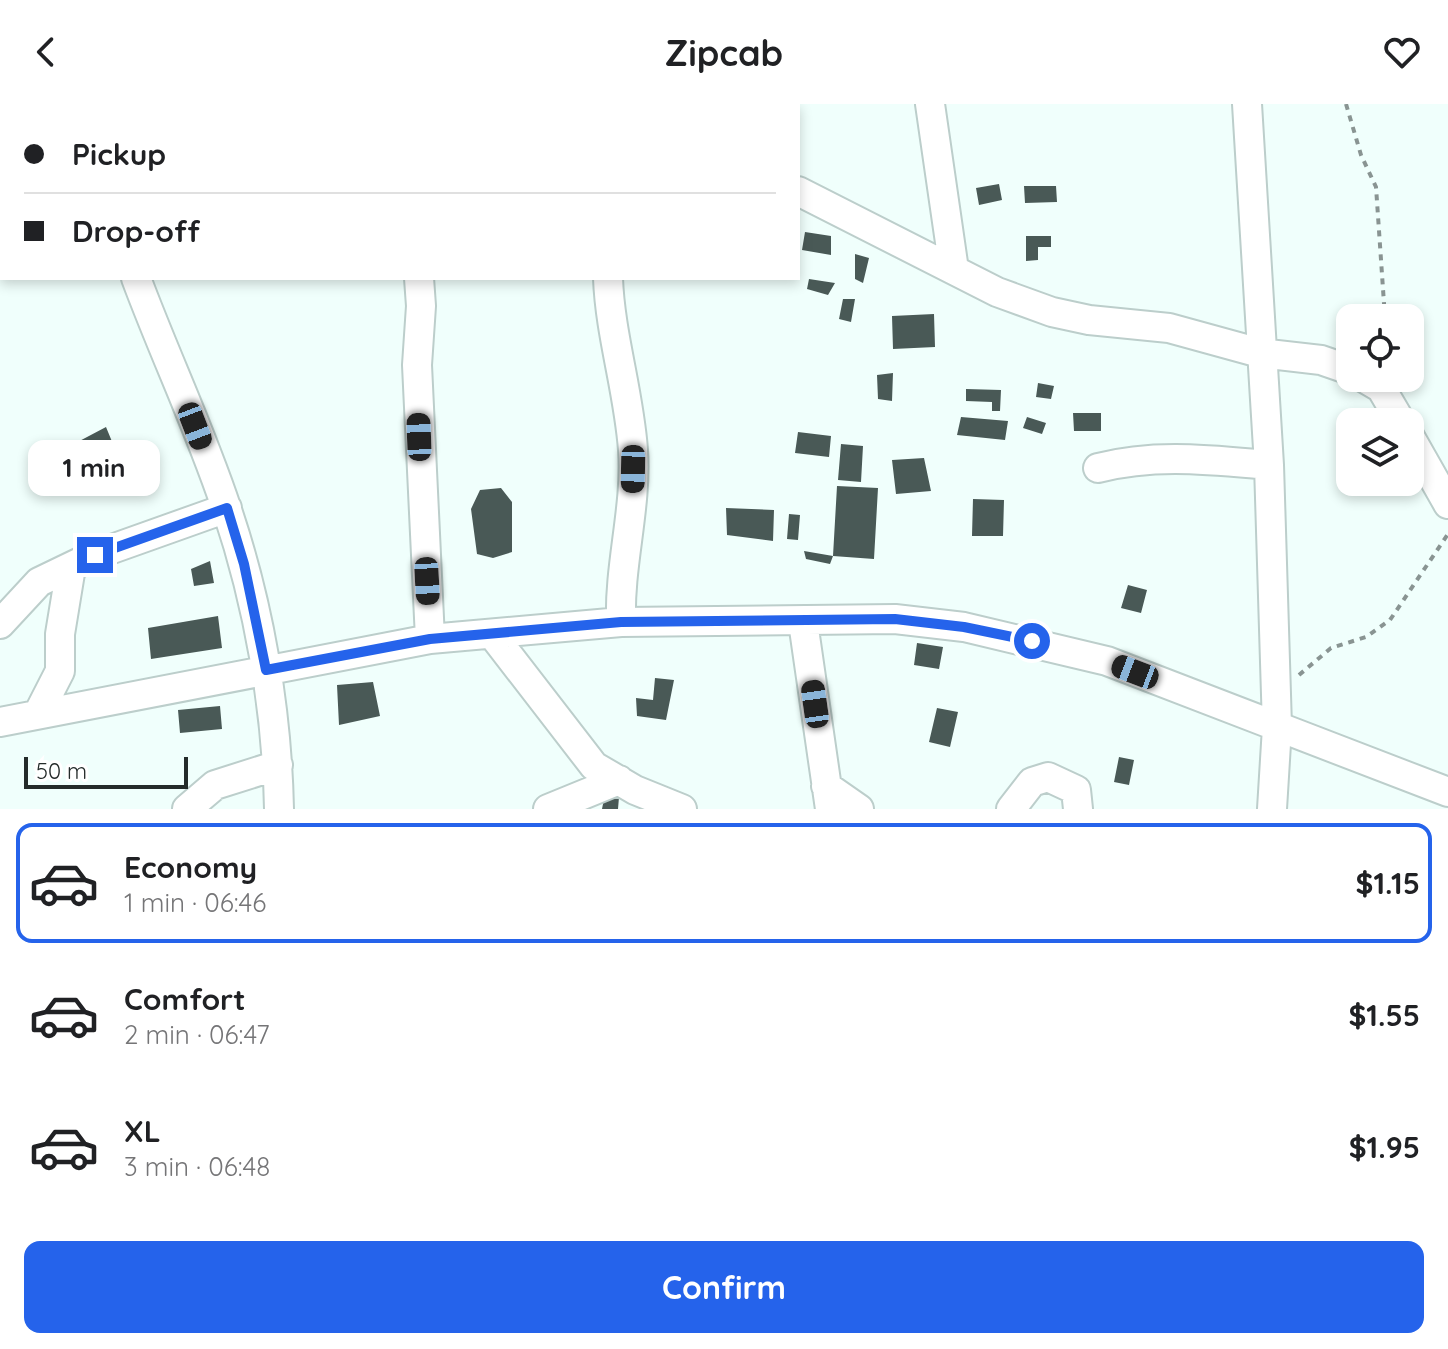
<!DOCTYPE html>
<html lang="en">
<head>
<meta charset="utf-8">
<style>
	:root { --surface:#fff; --page:#f2f2f2; --text:#202124; --muted:#757577; --line:#e0e0e0; --accent:#2563eb }
	body { margin:0; font-family:Quicksand,sans-serif; background:var(--page); color:var(--text); height:100vh; display:flex; flex-direction:column; font-size:30px; white-space:nowrap }
	* { box-sizing:border-box; margin:0 }
	p { font-size:26px; color:var(--muted) }
	.icon { flex:none; width:44px; height:44px; fill:none; stroke:currentColor; stroke-width:2; stroke-linecap:round; stroke-linejoin:round }
	.map { position:relative; height:705px; overflow:hidden }
	.panel { display:flex; flex-direction:column; background:var(--surface); flex:1 }
	.panel>* { flex:none }
	.banner { position:absolute; left:0px; top:0px; width:800px; height:176px; box-shadow:0 4px 12px #0003; display:grid; align-content:center; height:176px; padding:0 24px; background:var(--surface) }
	.fabs { position:absolute; left:1336px; top:200px; display:grid; gap:16px }
	.fabs a { display:grid; place-items:center; width:88px; height:88px; border-radius:16px; background:var(--surface); box-shadow:0 4px 12px #0003; font-size:40px }
	.scale { position:absolute; left:24px; bottom:20px; width:164px; box-sizing:border-box; padding-left:8px; border:4px solid #242b2a; border-top:0; font-size:22px; line-height:28px; white-space:nowrap; color:#242b2a; -webkit-text-stroke:6px #fff; paint-order:stroke }
	.end { position:absolute; width:36px; height:36px; margin:-18px; border:10px solid #2563eb; background:#fff; box-shadow:0 0 0 4px #fff }
	.from { border-radius:50% }
	.bubble { position:absolute; height:56px; border-radius:16px; background:var(--surface); box-shadow:0 4px 12px #0003; font-size:26px; font-weight:800; line-height:56px; text-align:center }
	.car { position:absolute; width:24px; height:48px; margin:-24px -12px; border-radius:10px; box-shadow:0 0 6px 2px #0007; background:linear-gradient(#222 24%,#8ab4d8 0 40%,#222 0 76%,#8ab4d8 0 86%,#222 0) }
	.banner b { display:flex; align-items:center; gap:28px; height:76px; font-size:30px }
	.banner b+b { border-top:2px solid var(--line) }
	.banner i { width:20px; height:20px; background:var(--text) }
	ul { padding:14px 0 0; list-style:none }
	li { display:flex; align-items:center; gap:24px; height:120px; margin:0 16px 12px; padding:0 8px; border:4px solid transparent; border-radius:16px }
	li div { flex:1 }
	li b { display:block; font-size:30px }
	li em { font-style:normal; font-weight:800 }
	li.active { border-color:var(--accent) }
	li>.icon { width:72px; height:72px; stroke-width:1.5 }
	.button { display:flex; gap:16px; margin-top:auto; padding:16px 24px }
	.button a { flex:1; height:92px; border-radius:16px; background:var(--accent); color:#fff; font-size:32px; font-weight:800; line-height:92px; text-align:center }
	header { display:flex; justify-content:space-between; align-items:center; height:104px; padding:0 24px; background:var(--surface); font-size:36px; font-weight:800 }
	.map>svg:first-child { display:block }
</style>
</head>
<body>
<header><svg class="icon" aria-label="back" viewBox="0 0 24 24"><path d="M15 5l-7 7 7 7"/></svg>Zipcab<svg class="icon" aria-label="heart" viewBox="0 0 24 24"><path d="M12 20l-8-8c-3-5 5-10 8-4 3-6 11-1 8 4z"/></svg></header>
<div class="map">
<svg width="1448" height="705" viewBox="0 0 1448 705">
	<rect width="100%" height="100%" fill="#f0fffc"/>
	<path fill="#495956" d="M999,80L1002,96L979,101L976,84Z
		M1024,82H1056L1057,98L1025,99Z
		M805,128L831,132V151L802,146Z
		M1026,132H1051V143H1038V156L1026,157Z
		M855,150L869,154L863,179L855,175Z
		M809,175L835,179L828,191L807,185Z
		M843,195H855L851,218L839,215Z
		M934,210L935,243L893,245L892,212Z
		M893,269L892,297L878,295L877,271Z
		M1038,279L1054,282L1051,295L1036,293Z
		M966,285L1001,286L1000,307H992V298L966,297Z
		M1073,309H1101V327H1074Z
		M961,313L1008,317L1005,336L957,331Z
		M1027,313L1046,319L1042,330L1023,324Z
		M106,323L127,374L85,383L70,342Z
		M798,328L831,332L829,353L795,349Z
		M841,340L863,342L861,378L838,376Z
		M924,354L931,387L896,390L892,356Z
		M837,382L878,384L874,455L833,452Z
		M501,384L512,398V448L493,454L477,450L471,405L480,386Z
		M973,395L1004,396L1003,432H972Z
		M726,404L774,406L773,437L727,431Z
		M789,410L800,411L798,436L787,435Z
		M804,447L833,452L830,460L806,455Z
		M210,457L214,479L194,482L191,465Z
		M1128,481L1147,486L1141,509L1121,504Z
		M218,512L222,544L151,555L148,524Z
		M917,539L943,543L939,565L914,561Z
		M655,574L674,576L666,616L637,612L636,594L653,596Z
		M373,578L380,612L339,621L337,581Z
		M220,602L222,625L180,629L178,606Z
		M937,604L958,608L950,643L929,638Z
		M1119,653L1134,656L1129,681L1114,678Z
		M605,690L619,693L618,705H602Z"/>
	<g fill="none" stroke-linecap="round" stroke-linejoin="round">
		<defs>
			<path id="minor" d="M90,0V2
				M381,0L382,2
				M663,0L668,2
				M930,0L954,166
				M1247,0L1269,361L1277,623L1272,705
				M584,2L585,0
				M798,87L997,188L1052,208L1089,216L1169,224L1260,249L1321,256L1350,266
				M136,174C165,252 201,327 227,406C259,501 277,605 279,705
				M419,174L421,202L417,261L430,535
				M608,174C610,231 629,288 633,346C637,403 619,460 621,518
				M1364,274L1381,284L1401,318
				M1410,333L1448,400
				M1098,364C1155,349 1211,356 1269,361
				M803,518L830,705
				M0,520L39,478L95,451L227,404
				M492,530L594,662L635,686L682,705
				M38,610L60,567V530L71,463
				M0,618L430,535L621,518L895,515L964,523L1107,557L1448,688
				M826,682L859,705
				M187,705L215,681L278,661
				M548,705L619,676
				M1011,705L1032,678L1048,673L1076,686L1078,705"/>
		</defs>
		<use href="#minor" stroke="#bccecb" stroke-width="32"/>
		<path stroke="#899492" stroke-width="4" stroke-dasharray="6 6" stroke-linecap="butt" d="M1346,0L1361,51L1376,83L1385,214
			M1299,571L1331,544L1366,533L1390,516L1448,430"/>
		<use href="#minor" stroke="#fff" stroke-width="28"/>
	</g>
	<g fill="none" stroke-linecap="round" stroke-linejoin="round">
		<path stroke="#2563eb" stroke-width="10" d="M95,451L227,404L244,460L266,566L430,535L621,518L895,515L964,523L1032,537"/>
	</g>
</svg>
<div class="fabs">
<a><svg class="icon" aria-label="locate" viewBox="0 0 24 24"><circle cx="12" cy="12" r="6"/><path d="M12 2v4M12 18v4M2 12h4M18 12h4"/></svg></a>
<a><svg class="icon" aria-label="layers" viewBox="0 0 24 24"><path d="M12 4l9 5-9 5-9-5zM3 14l9 5 9-5"/></svg></a>
</div>
<div class="scale">50 m</div>
<i class="end from" style="left:1032px;top:537px"></i>
<i class="end" style="left:95px;top:451px"></i>
<div class="bubble" style="left:28px;top:336px;width:132px">1 min</div>
<i class="car" style="left:195px;top:322px;rotate:159deg"></i>
<i class="car" style="left:419px;top:333px;rotate:358deg"></i>
<i class="car" style="left:633px;top:365px;rotate:181deg"></i>
<i class="car" style="left:427px;top:477px;rotate:177deg"></i>
<i class="car" style="left:1135px;top:568px;rotate:291deg"></i>
<i class="car" style="left:815px;top:600px;rotate:352deg"></i>
<div class="banner">
<b><i class="from"></i>Pickup</b>
<b><i></i>Drop-off</b>
</div>
</div>
<section class="panel">
<ul>
<li class="active"><svg class="icon" aria-label="car" viewBox="0 0 24 24"><path d="M5 17H2v-5l4-1 3-4h7l3 4 3 1v5h-3M9 17h6M6 11h13"/><circle cx="7" cy="17" r="2"/><circle cx="17" cy="17" r="2"/></svg><div><b>Economy</b><p>1 min · 06:46</p></div><em>$1.15</em></li>
<li><svg class="icon" aria-label="car" viewBox="0 0 24 24"><path d="M5 17H2v-5l4-1 3-4h7l3 4 3 1v5h-3M9 17h6M6 11h13"/><circle cx="7" cy="17" r="2"/><circle cx="17" cy="17" r="2"/></svg><div><b>Comfort</b><p>2 min · 06:47</p></div><em>$1.55</em></li>
<li><svg class="icon" aria-label="car" viewBox="0 0 24 24"><path d="M5 17H2v-5l4-1 3-4h7l3 4 3 1v5h-3M9 17h6M6 11h13"/><circle cx="7" cy="17" r="2"/><circle cx="17" cy="17" r="2"/></svg><div><b>XL</b><p>3 min · 06:48</p></div><em>$1.95</em></li>
</ul>
<div class="button"><a>Confirm</a></div>
</section>
</body>
</html>
